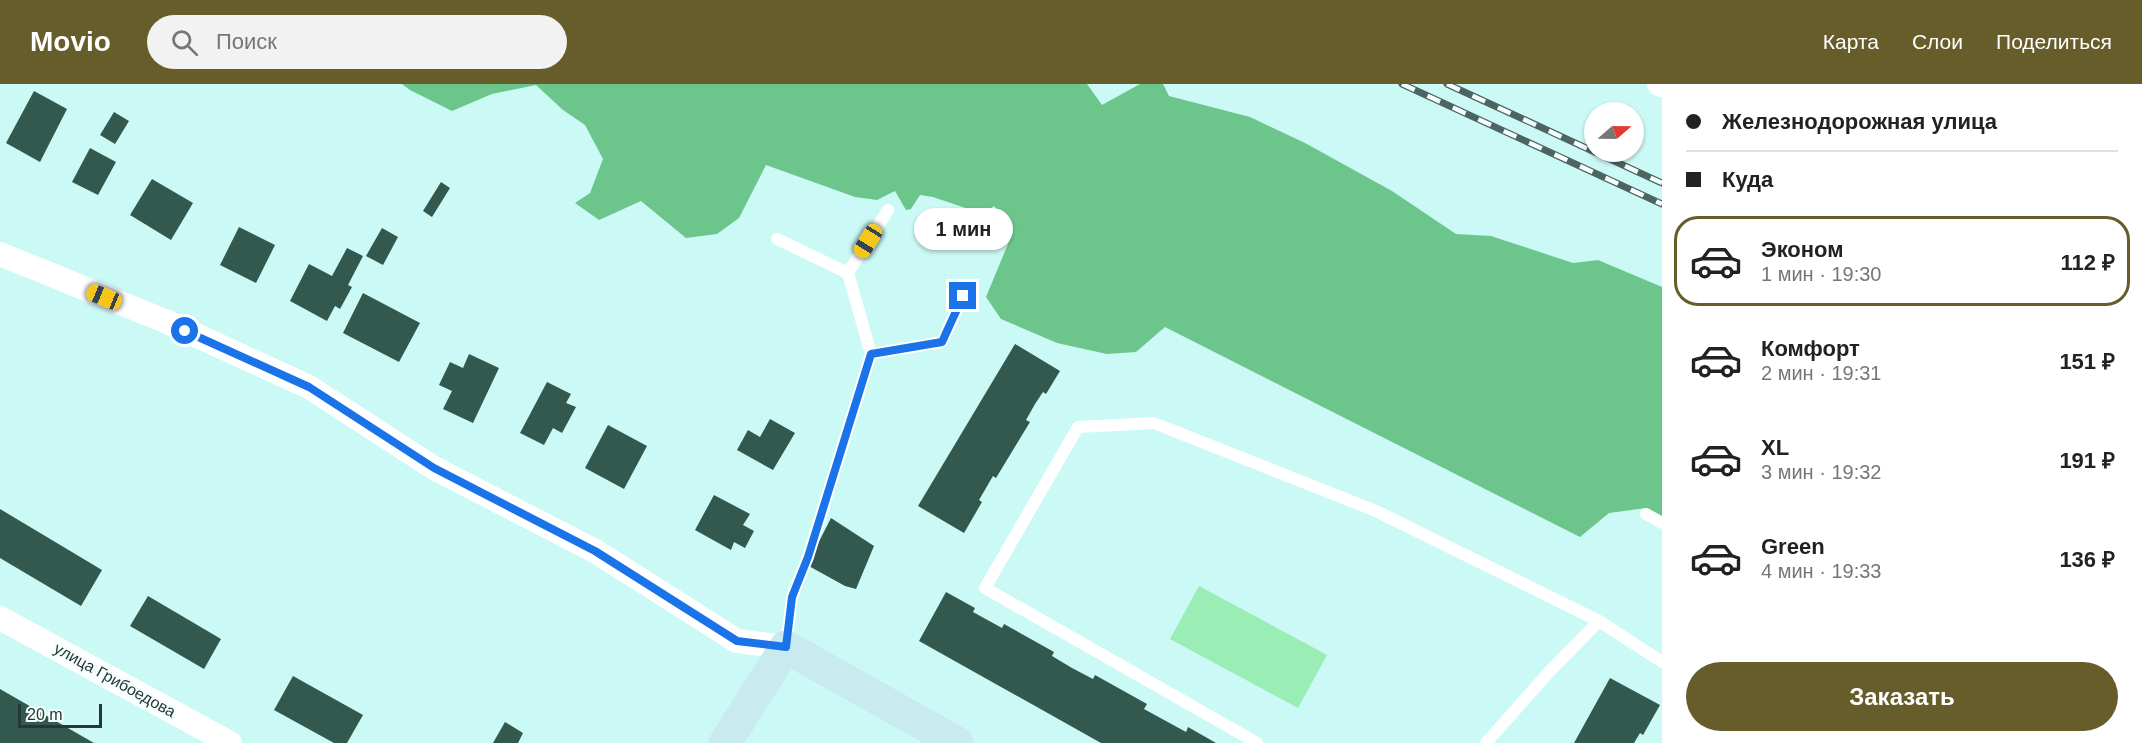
<!DOCTYPE html>
<html lang="ru">
<head>
<meta charset="utf-8">
<style>
	:root { --surface:#fff; --page:#f2f2f2; --text:#222; --muted:#767676; --line:#e0e0e0; --accent:#665d2a }
	body { margin:0; font-family:Arial,sans-serif; background:var(--page); color:var(--text); height:100vh; display:flex; flex-direction:column; font-size:22px; white-space:nowrap }
	* { box-sizing:border-box; margin:0 }
	p { font-size:20px; color:var(--muted) }
	.icon { flex:none; width:33px; height:33px; fill:none; stroke:currentColor; stroke-width:2; stroke-linecap:round; stroke-linejoin:round }
	.map { position:relative; flex:1; overflow:hidden }
	.side { display:flex; flex-direction:column; background:var(--surface); width:480px }
	.side>* { flex:none }
	.banner { display:grid; align-content:center; height:132px; padding:0 24px; background:var(--surface) }
	.needle { width:39px; rotate:70deg }
	.buttons { position:absolute; left:1584px; top:18px; display:grid; gap:12px }
	.buttons a { display:grid; place-items:center; width:60px; height:60px; border-radius:50%; background:var(--surface); box-shadow:0 2px 4px #0004; font-size:30px }
	.scale { position:absolute; left:18px; bottom:15px; width:84px; box-sizing:border-box; padding-left:6px; border:3px solid #263836; border-top:0; font-size:16px; line-height:21px; white-space:nowrap; color:#263836; -webkit-text-stroke:4px #f5fefd; paint-order:stroke }
	.end { position:absolute; width:27px; height:27px; margin:-14px; border:8px solid #1a73e8; background:#fff; box-shadow:0 0 0 3px #fff }
	.from { border-radius:50% }
	.bubble { position:absolute; height:42px; border-radius:21px; background:var(--surface); box-shadow:0 2px 4px #0004; font-size:20px; font-weight:700; line-height:42px; text-align:center }
	.car { position:absolute; width:18px; height:36px; margin:-18px -9px; border-radius:8px; box-shadow:0 0 4px 2px #0007; background:linear-gradient(#f5c518 24%,#345 0 40%,#f5c518 0 76%,#345 0 86%,#f5c518 0) }
	.banner b { display:flex; align-items:center; gap:21px; height:57px; font-size:22px }
	.banner b+b { border-top:2px solid var(--line) }
	.banner i { width:15px; height:15px; background:var(--text) }
	ul { padding:0; list-style:none }
	li { display:flex; align-items:center; gap:18px; height:90px; margin:0 12px 9px; padding:0 12px; border:3px solid transparent; border-radius:24px }
	li div { flex:1 }
	li b { display:block; font-size:22px }
	li em { font-style:normal; font-weight:700 }
	li.selected { border-color:var(--accent) }
	li>.icon { width:54px; height:54px; stroke-width:1.5 }
	.button { display:flex; gap:12px; margin-top:auto; padding:12px 24px }
	.button a { flex:1; height:69px; border-radius:36px; background:var(--accent); color:#fff; font-size:24px; font-weight:700; line-height:69px; text-align:center }
	header { display:flex; align-items:center; gap:36px; box-sizing:border-box; height:84px; padding:0 30px; background:var(--accent); color:#fff }
	header strong { font-size:28px }
	nav { display:flex; gap:33px; margin-inline-start:auto; font-size:21px }
	.search { width:420px; height:54px; background:var(--page); display:flex; align-items:center; gap:15px; box-sizing:border-box; padding:0 21px; border-radius:33px; color:var(--muted); font-size:22px }
	main { display:flex; flex:1; min-height:0 }
	.map>svg:first-child { display:block }
</style>
</head>
<body>
<header>
<strong>Movio</strong>
<div class="search"><svg class="icon" aria-label="search" viewBox="0 0 24 24"><circle cx="10" cy="10" r="6"/><path d="M15 15l6 6"/></svg>Поиск</div>
<nav><a>Карта</a><a>Слои</a><a>Поделиться</a></nav>
</header>
<main>
<div class="map">
<svg width="1662" height="659" viewBox="0 0 1662 659">
	<rect width="100%" height="100%" fill="#cbf9f5"/>
	<path fill="#9aedb5" d="M1199,502L1327,571L1298,624L1170,555Z"/>
	<path fill="#6cc68c" d="M402,0H1087L1102,21L1140,0H1163L1169,12L1250,33L1305,59L1392,107L1456,150L1491,152L1573,179L1598,176L1662,203V434L1646,424L1609,429L1580,453L1165,243L1136,268L1107,270L1057,259L1001,235L986,213L1013,148L994,122L983,130L933,113L920,111L911,125L906,126L895,107L877,116L855,113L766,81L739,134L717,150L686,154L641,117L599,136L575,119L590,109L603,75L585,41L563,26L536,1L492,10L452,27L410,6Z"/>
	<path fill="#33584d" d="M34,7L67,25L40,78L6,59Z
		M114,28L129,37L115,60L100,51Z
		M90,64L116,78L98,111L72,98Z
		M152,95L193,119L171,156L130,131Z
		M441,98L450,104L432,133L423,127Z
		M239,143L275,161L256,199L220,181Z
		M382,144L398,153L383,181L366,172Z
		M347,164L363,172L348,201L352,203L340,225L335,222L327,237L290,217L309,180L332,192Z
		M363,209L420,239L399,278L343,249Z
		M1015,260L1060,287L1046,310L1043,308L1035,320L1026,336L1030,338L996,394L993,392L979,416L982,418L964,449L918,422Z
		M469,270L499,284L473,339L443,325L452,307L439,301L450,278L463,284Z
		M547,298L571,310L566,319L576,323L562,349L553,344L544,361L520,349Z
		M770,335L795,349L773,386L737,366L748,346L760,353Z
		M608,341L647,362L624,405L585,384Z
		M714,411L750,430L743,441L754,447L745,464L734,458L731,466L695,446Z
		M0,425L102,486L81,522L0,474Z
		M831,434L874,462L856,505L845,502L807,481Z
		M946,508L975,524L973,528L1002,544L1004,540L1054,568L1052,572L1072,584L1093,595L1095,591L1147,620L1144,625L1186,648L1188,643L1216,659H1101L919,557Z
		M148,512L221,555L204,585L130,542Z
		M293,592L363,631L347,659H334L274,626Z
		M1610,594L1660,621L1643,651L1640,649L1634,659H1574Z
		M0,605L94,659H0Z
		M505,638L523,649L518,659H493Z"/>
	<g fill="none" stroke-linecap="round" stroke-linejoin="round">
		<path stroke="#fff" stroke-width="12" d="M777,155L848,189L871,270L808,473L792,513L786,562
			M848,189L888,126
			M871,270L942,258L963,212
			M1646,430L1662,439
			M1599,537L1662,578
			M1257,659L985,504L1078,343L1154,339L1376,427L1599,537L1549,588L1486,659"/>
		<path stroke="#fff" stroke-width="24" d="M1659,0L1662,1
			M0,170L165,237L309,303L434,384L595,467L737,557L786,563
			M0,534L230,659"/>
		<path stroke="#c9ebf0" stroke-width="33" d="M725,659L786,563L957,659"/>
		<defs>
			<path id="rail" d="M1402,0L1662,120
				M1447,0L1662,99"/>
		</defs>
		<use href="#rail" stroke="#4c6462" stroke-width="7"/>
		<use href="#rail" stroke="#f5fefd" stroke-width="4.5" stroke-dasharray="14" stroke-linecap="butt"/>
	</g>
	<g fill="none" stroke-linecap="round" stroke-linejoin="round">
		<path stroke="#1a73e8" stroke-width="8" d="M185,247L309,303L434,384L595,467L737,557L786,563L792,513L808,473L871,270L942,258L963,212"/>
	</g>
	<g text-anchor="middle" dominant-baseline="central" stroke-width="6" stroke-linejoin="round" paint-order="stroke">
		<g font-size="16" fill="#263836" stroke="#f5fefd">
			<text transform="translate(115 596) rotate(29)">улица Грибоедова</text>
		</g>
	</g>
</svg>
<div class="buttons">
<a><svg class="needle" viewBox="-14 -14 28 28"><path d="M0-13l5 13h-10z" fill="#e53935"/><path d="M0 13l5-13h-10z" fill="#767676"/></svg></a>
</div>
<div class="scale">20 m</div>
<i class="end from" style="left:185px;top:247px"></i>
<i class="end" style="left:963px;top:212px"></i>
<div class="bubble" style="left:914px;top:124px;width:99px">1 мин</div>
<i class="car" style="left:868px;top:157px;rotate:212deg"></i>
<i class="car" style="left:104px;top:213px;rotate:292deg"></i>
</div>
<section class="side">
<div class="banner">
<b><i class="from"></i>Железнодорожная улица</b>
<b><i></i>Куда</b>
</div>
<ul>
<li class="selected"><svg class="icon" aria-label="car" viewBox="0 0 24 24"><path d="M5 17H2v-5l4-1 3-4h7l3 4 3 1v5h-3M9 17h6M6 11h13"/><circle cx="7" cy="17" r="2"/><circle cx="17" cy="17" r="2"/></svg><div><b>Эконом</b><p>1 мин · 19:30</p></div><em>112 ₽</em></li>
<li><svg class="icon" aria-label="car" viewBox="0 0 24 24"><path d="M5 17H2v-5l4-1 3-4h7l3 4 3 1v5h-3M9 17h6M6 11h13"/><circle cx="7" cy="17" r="2"/><circle cx="17" cy="17" r="2"/></svg><div><b>Комфорт</b><p>2 мин · 19:31</p></div><em>151 ₽</em></li>
<li><svg class="icon" aria-label="car" viewBox="0 0 24 24"><path d="M5 17H2v-5l4-1 3-4h7l3 4 3 1v5h-3M9 17h6M6 11h13"/><circle cx="7" cy="17" r="2"/><circle cx="17" cy="17" r="2"/></svg><div><b>XL</b><p>3 мин · 19:32</p></div><em>191 ₽</em></li>
<li><svg class="icon" aria-label="car" viewBox="0 0 24 24"><path d="M5 17H2v-5l4-1 3-4h7l3 4 3 1v5h-3M9 17h6M6 11h13"/><circle cx="7" cy="17" r="2"/><circle cx="17" cy="17" r="2"/></svg><div><b>Green</b><p>4 мин · 19:33</p></div><em>136 ₽</em></li>
</ul>
<div class="button"><a>Заказать</a></div>
</section>
</main>
</body>
</html>
